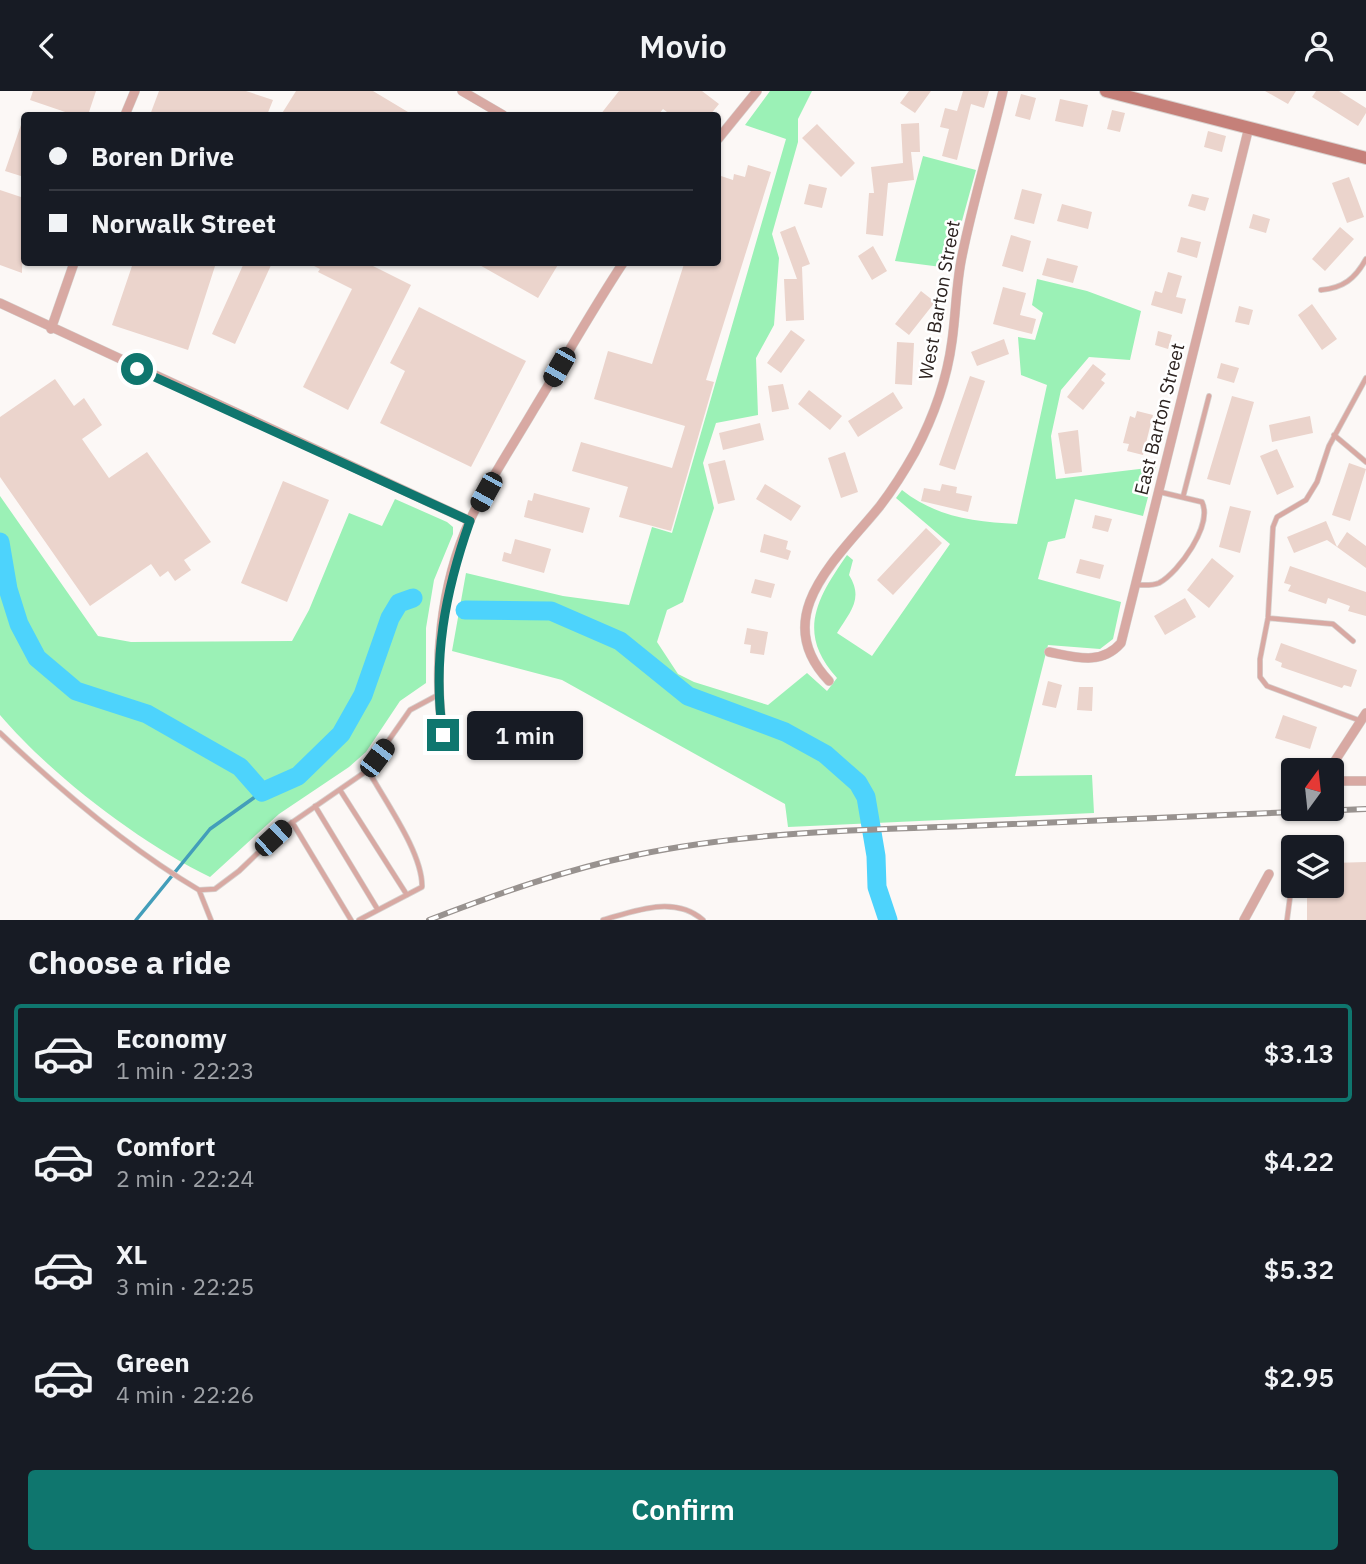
<!DOCTYPE html>
<html lang="en">
<head>
<meta charset="utf-8">
<style>
	:root { --surface:#171b24; --page:#242831; --text:#f1f3f6; --muted:#9ea1a6; --line:#363941; --accent:#0f766e }
	body { margin:0; font-family:"IBM Plex Sans",sans-serif; background:var(--page); color:var(--text); height:100vh; display:flex; flex-direction:column; font-size:26px; white-space:nowrap }
	* { box-sizing:border-box; margin:0 }
	p { font-size:23px; color:var(--muted) }
	.icon { flex:none; width:38px; height:38px; fill:none; stroke:currentColor; stroke-width:2; stroke-linecap:round; stroke-linejoin:round }
	.map { position:relative; height:829px; overflow:hidden }
	.sheet { display:flex; flex-direction:column; background:var(--surface); flex:1 }
	.sheet>* { flex:none }
	.banner { position:absolute; left:21px; top:21px; width:700px; height:154px; border-radius:7px; box-shadow:0 2px 5px #0004; display:grid; align-content:center; height:154px; padding:0 28px; background:var(--surface) }
	.needle { width:46px; rotate:15deg }
	.controls { position:absolute; left:1281px; top:667px; display:grid; gap:14px }
	.controls a { display:grid; place-items:center; width:63px; height:63px; border-radius:7px; background:var(--surface); box-shadow:0 2px 5px #0004; font-size:35px }
	.end { position:absolute; width:32px; height:32px; margin:-16px; border:9px solid #0f766e; background:#fff; box-shadow:0 0 0 4px #fff }
	.from { border-radius:50% }
	.bubble { position:absolute; height:49px; border-radius:7px; background:var(--surface); box-shadow:0 2px 5px #0004; font-size:23px; font-weight:600; line-height:49px; text-align:center }
	.car { position:absolute; width:21px; height:42px; margin:-21px -10px; border-radius:9px; box-shadow:0 0 5px 2px #0007; background:linear-gradient(#222 24%,#8ab4d8 0 40%,#222 0 76%,#8ab4d8 0 86%,#222 0) }
	.banner b { display:flex; align-items:center; gap:24px; height:66px; font-size:26px }
	.banner b+b { border-top:2px solid var(--line) }
	.banner i { width:18px; height:18px; background:var(--text) }
	ul { padding:0; list-style:none }
	li { display:flex; align-items:center; gap:21px; height:98px; margin:0 14px 10px; padding:0 14px; border:4px solid transparent; border-radius:7px }
	li div { flex:1 }
	li b { display:block; font-size:26px }
	li em { font-style:normal; font-weight:600 }
	li.selected { border-color:var(--accent) }
	li>.icon { width:63px; height:63px; stroke-width:1.5 }
	h2 { padding:0 28px; font-size:32px; line-height:84px }
	.primary-button { display:flex; gap:14px; margin-top:auto; padding:14px 28px }
	.primary-button a { flex:1; height:80px; border-radius:7px; background:var(--accent); color:#fff; font-size:28px; font-weight:600; line-height:80px; text-align:center }
	header { display:flex; justify-content:space-between; align-items:center; height:91px; padding:0 28px; background:var(--surface); font-size:32px; font-weight:600 }
	.map>svg:first-child { display:block }
</style>
</head>
<body>
<header><svg class="icon" aria-label="back" viewBox="0 0 24 24"><path d="M15 5l-7 7 7 7"/></svg>Movio<svg class="icon" aria-label="person" viewBox="0 0 24 24"><circle cx="12" cy="8" r="4"/><path d="M4 21q1-7 8-7t8 7"/></svg></header>
<div class="map">
<svg width="1366" height="829" viewBox="0 0 1366 829">
	<rect width="100%" height="100%" fill="#fcf8f6"/>
	<path fill="#9bf1b6" d="M770,0H812L798,28V51L772,143L779,167L774,234L756,267L758,324L716,332L703,372L714,417L683,511L667,519L657,551L678,583L694,591L768,614L807,582L827,600L837,587C796,542 817,507 847,464L853,469L849,484C864,508 850,521 837,542L872,565L950,453L896,407L902,399C936,426 974,431 1017,433L1047,294L1021,284L1018,246L1035,249L1043,222L1032,214L1037,188L1087,200L1141,220L1130,269L1089,266L1061,299L1051,345L1056,388L1156,376L1143,425L1075,408L1065,447L1048,451L1038,488L1121,511L1113,548L1100,558L1048,554L1015,685L1092,684L1094,722L788,736L785,713L562,589L452,560L466,482L563,505L629,514L652,436L672,442L786,48L745,34Z
		M923,65L976,79L949,177L895,170Z
		M0,405L98,545L131,551L292,550L309,519L349,422L382,435L395,408L447,431L453,436V443L434,489L426,537V592L400,610L366,661L349,676L279,723L210,786C140,752 51,684 0,624Z"/>
	<g fill="none" stroke-linecap="round" stroke-linejoin="round">
		<path stroke="#439eba" stroke-width="3.5" d="M136,829L210,738L262,701"/>
		<path stroke="#4dd3fc" stroke-width="19" d="M0,451L8,498L19,533L37,567L76,600L147,623L240,676L262,701L298,685L341,643L363,604L390,527L399,512L413,507
			M465,519L551,520L620,550L688,605L785,641L825,663L858,692L866,706L876,765L877,796L888,829"/>
	</g>
	<path fill="#ebd4cc" d="M33,0H96L88,24L79,21L74,24L30,9Z
		M159,0H246L273,9L267,24H150Z
		M296,0H373L413,24H281Z
		M619,0H702L719,13L710,24H671L663,18L658,24H600Z
		M909,0H931L915,22L900,12Z
		M963,0H989L984,17L971,13L957,69L942,65L949,38L940,36L945,17L957,20Z
		M1265,0H1296L1288,13Z
		M1316,0H1339L1366,17V22L1358,35L1312,6Z
		M1021,3L1036,7L1030,29L1015,25Z
		M1060,8L1088,14L1083,36L1055,30Z
		M1112,19L1125,22L1120,41L1107,38Z
		M23,28H24V86L5,80Z
		M919,32L920,61H911L914,89L888,92L883,145L866,143L869,102H874L871,76L903,72L901,33Z
		M817,33L855,72L841,86L802,47Z
		M1208,40L1226,45L1222,61L1204,56Z
		M748,74L771,81L706,289L714,291L671,440L619,426L628,396L572,380L581,351L672,377L685,335L594,308L608,260L652,273L684,173L718,172V84L733,89L734,83L745,86Z
		M1349,86L1364,126L1347,132L1332,92Z
		M809,93L827,97L822,117L804,113Z
		M1022,98L1042,103L1034,133L1014,128Z
		M0,99L24,107L22,182L0,174Z
		M1192,103L1209,107L1205,120L1188,115Z
		M1062,113L1092,121L1088,138L1057,130Z
		M1253,123L1270,128L1266,142L1249,137Z
		M795,135L810,173L802,176L804,229L786,230L784,188H797L780,141Z
		M1340,136L1354,148L1325,180L1312,168Z
		M1011,144L1031,150L1023,181L1002,175Z
		M1181,146L1201,151L1197,167L1177,161Z
		M873,155L887,180L872,189L858,165Z
		M1047,167L1078,175L1073,192L1042,184Z
		M133,172H216L188,259L112,234Z
		M244,172H272L235,253L212,243Z
		M308,172H367L411,194L348,319L303,296L352,198L318,181L320,178Z
		M476,172H559L538,207Z
		M1168,181L1182,185L1176,206L1186,208L1182,223L1151,214L1155,200L1162,202Z
		M1003,196L1026,202L1020,224L1036,228L1032,243L993,233Z
		M921,200L935,211L909,244L895,233Z
		M1312,213L1337,248L1322,259L1298,224Z
		M1239,215L1253,219L1249,234L1235,231Z
		M419,216L526,270L471,376L380,332L405,280L390,272Z
		M791,239L805,249L781,282L767,272Z
		M1158,240L1172,244L1168,258L1155,254Z
		M1004,248L1009,263L977,275L971,261Z
		M897,251L914,252L912,294L895,293Z
		M1221,272L1239,277L1234,292L1217,287Z
		M1093,273L1106,283L1101,289L1105,292L1083,319L1067,306Z
		M970,285L985,290L955,379L939,374Z
		M55,288L74,315L84,307L102,334L82,348L109,387L147,361L211,451L184,469L191,479L175,490L168,480L160,486L151,473L90,515L0,386V326Z
		M783,293L789,318L772,321L768,295Z
		M809,299L842,325L830,339L798,313Z
		M893,301L903,317L858,346L848,330Z
		M1232,305L1254,311L1230,394L1207,388Z
		M1137,320L1153,324L1143,364L1127,360L1129,353L1123,352L1130,325L1135,327Z
		M1310,325L1313,342L1272,351L1269,334Z
		M760,332L764,349L723,359L719,342Z
		M1078,339L1082,381L1065,383L1058,342Z
		M1277,358L1294,396L1277,404L1260,365Z
		M845,361L858,401L841,407L828,367Z
		M725,369L735,409L718,413L708,373Z
		M1349,372L1366,378L1350,430L1332,424Z
		M283,390L329,409L287,511L241,492Z
		M765,393L801,415L791,430L756,408Z
		M942,393L957,396L956,402L972,405L968,421L921,410L924,397L940,400Z
		M534,402L590,417L583,442L524,426L528,409L532,410Z
		M1230,415L1251,420L1240,462L1219,456Z
		M1095,424L1112,428L1108,441L1092,437Z
		M1326,430L1337,456L1327,449L1294,462L1287,446Z
		M926,437L942,452L893,504L877,489Z
		M1347,441L1366,455V477L1337,456Z
		M764,443L788,450L786,458L791,460L788,469L760,461Z
		M515,448L551,458L544,482L502,470L504,461L511,463Z
		M1212,467L1234,485L1209,517L1187,499Z
		M1080,468L1104,474L1100,488L1076,482Z
		M1290,475L1366,501V525L1348,520L1350,515L1328,507L1326,513L1288,500L1291,494L1284,492Z
		M755,488L775,493L771,507L751,502Z
		M1185,507L1196,526L1165,544L1154,525Z
		M747,537L768,541L764,564L750,562L751,554L744,553Z
		M1281,552L1357,579L1351,596L1344,594L1342,597L1281,576L1282,572L1275,569Z
		M1048,590L1062,594L1056,617L1042,614Z
		M1079,596H1093L1092,620L1077,619Z
		M1283,624L1317,636L1310,658L1275,647Z
		M1366,771V829H1307V794H1332V772Z"/>
	<g fill="none" stroke-linecap="round" stroke-linejoin="round">
		<defs>
			<path id="lane" d="M1321,199C1343,197 1355,188 1366,168
				M1334,344L1366,371
				M1183,406L1209,305
				M1137,494C1144,494 1152,495 1159,492C1179,481 1213,434 1202,411L1160,401
				M1268,527L1333,533L1353,550
				M1361,630L1267,595L1260,586V568L1268,527L1273,436L1277,426L1306,409L1317,391L1329,355L1366,287
				M0,642C60,699 128,757 199,799L215,798L239,780L284,737L368,679L410,619L438,604
				M340,699L407,804
				M315,715L378,819
				M292,731L351,829
				M199,799L211,829
				M359,829L422,796C423,762 384,709 368,679
				M603,829C635,820 674,804 703,829
				M1287,829L1292,791"/>
			<path id="street" d="M462,0L503,24
				M125,24L135,0
				M718,48L757,0
				M0,212L470,430
				M51,238L74,172
				M1049,561C1075,566 1101,575 1121,552L1249,36
				M829,590C767,525 839,466 880,415C893,398 905,379 915,361C933,327 947,288 952,250C956,222 956,193 962,165C973,110 990,55 1003,0
				M443,644C433,574 440,494 470,429C488,391 513,354 534,318C564,269 592,219 623,172
				M1329,679L1366,622
				M1332,685L1342,690H1366
				M1244,829L1269,783"/>
			<path id="secondary" d="M1106,0L1366,67"/>
		</defs>
		<use href="#lane" stroke="#d7d2cf" stroke-width="6"/>
		<use href="#street" stroke="#d7d2cf" stroke-width="10"/>
		<use href="#secondary" stroke="#d7d2cf" stroke-width="14"/>
		<use href="#lane" stroke="#d8a9a3" stroke-width="4.5"/>
		<use href="#street" stroke="#d8a9a3" stroke-width="9"/>
		<use href="#secondary" stroke="#c58079" stroke-width="12"/>
		<defs>
			<path id="rail" d="M429,829C497,803 564,779 636,764C745,741 858,739 968,735C1101,730 1233,723 1366,718"/>
		</defs>
		<use href="#rail" stroke="#98928f" stroke-width="6"/>
		<use href="#rail" stroke="#fff" stroke-width="3.5" stroke-dasharray="10" stroke-linecap="butt"/>
	</g>
	<g fill="none" stroke-linecap="round" stroke-linejoin="round">
		<path stroke="#0f766e" stroke-width="9" d="M137,278L470,430C445,501 432,569 443,644"/>
	</g>
	<g text-anchor="middle" dominant-baseline="central" stroke-width="5" stroke-linejoin="round" paint-order="stroke">
		<g font-size="19" fill="#2c2320" stroke="#fff">
			<text transform="translate(939 209) rotate(-80)">West Barton Street</text>
			<text transform="translate(1159 328) rotate(-76)">East Barton Street</text>
		</g>
	</g>
</svg>
<div class="controls">
<a><svg class="needle" viewBox="-14 -14 28 28"><path d="M0-13l5 13h-10z" fill="#e53935"/><path d="M0 13l5-13h-10z" fill="#9ea1a6"/></svg></a>
<a><svg class="icon" aria-label="layers" viewBox="0 0 24 24"><path d="M12 4l9 5-9 5-9-5zM3 14l9 5 9-5"/></svg></a>
</div>
<i class="end from" style="left:137px;top:278px"></i>
<i class="end" style="left:443px;top:644px"></i>
<div class="bubble" style="left:467px;top:620px;width:116px">1 min</div>
<i class="car" style="left:559px;top:276px;rotate:210deg"></i>
<i class="car" style="left:486px;top:401px;rotate:209deg"></i>
<i class="car" style="left:377px;top:667px;rotate:37deg"></i>
<i class="car" style="left:273px;top:747px;rotate:47deg"></i>
<div class="banner">
<b><i class="from"></i>Boren Drive</b>
<b><i></i>Norwalk Street</b>
</div>
</div>
<section class="sheet">
<h2>Choose a ride</h2>
<ul>
<li class="selected"><svg class="icon" aria-label="car" viewBox="0 0 24 24"><path d="M5 17H2v-5l4-1 3-4h7l3 4 3 1v5h-3M9 17h6M6 11h13"/><circle cx="7" cy="17" r="2"/><circle cx="17" cy="17" r="2"/></svg><div><b>Economy</b><p>1 min · 22:23</p></div><em>$3.13</em></li>
<li><svg class="icon" aria-label="car" viewBox="0 0 24 24"><path d="M5 17H2v-5l4-1 3-4h7l3 4 3 1v5h-3M9 17h6M6 11h13"/><circle cx="7" cy="17" r="2"/><circle cx="17" cy="17" r="2"/></svg><div><b>Comfort</b><p>2 min · 22:24</p></div><em>$4.22</em></li>
<li><svg class="icon" aria-label="car" viewBox="0 0 24 24"><path d="M5 17H2v-5l4-1 3-4h7l3 4 3 1v5h-3M9 17h6M6 11h13"/><circle cx="7" cy="17" r="2"/><circle cx="17" cy="17" r="2"/></svg><div><b>XL</b><p>3 min · 22:25</p></div><em>$5.32</em></li>
<li><svg class="icon" aria-label="car" viewBox="0 0 24 24"><path d="M5 17H2v-5l4-1 3-4h7l3 4 3 1v5h-3M9 17h6M6 11h13"/><circle cx="7" cy="17" r="2"/><circle cx="17" cy="17" r="2"/></svg><div><b>Green</b><p>4 min · 22:26</p></div><em>$2.95</em></li>
</ul>
<div class="primary-button"><a>Confirm</a></div>
</section>
</body>
</html>
